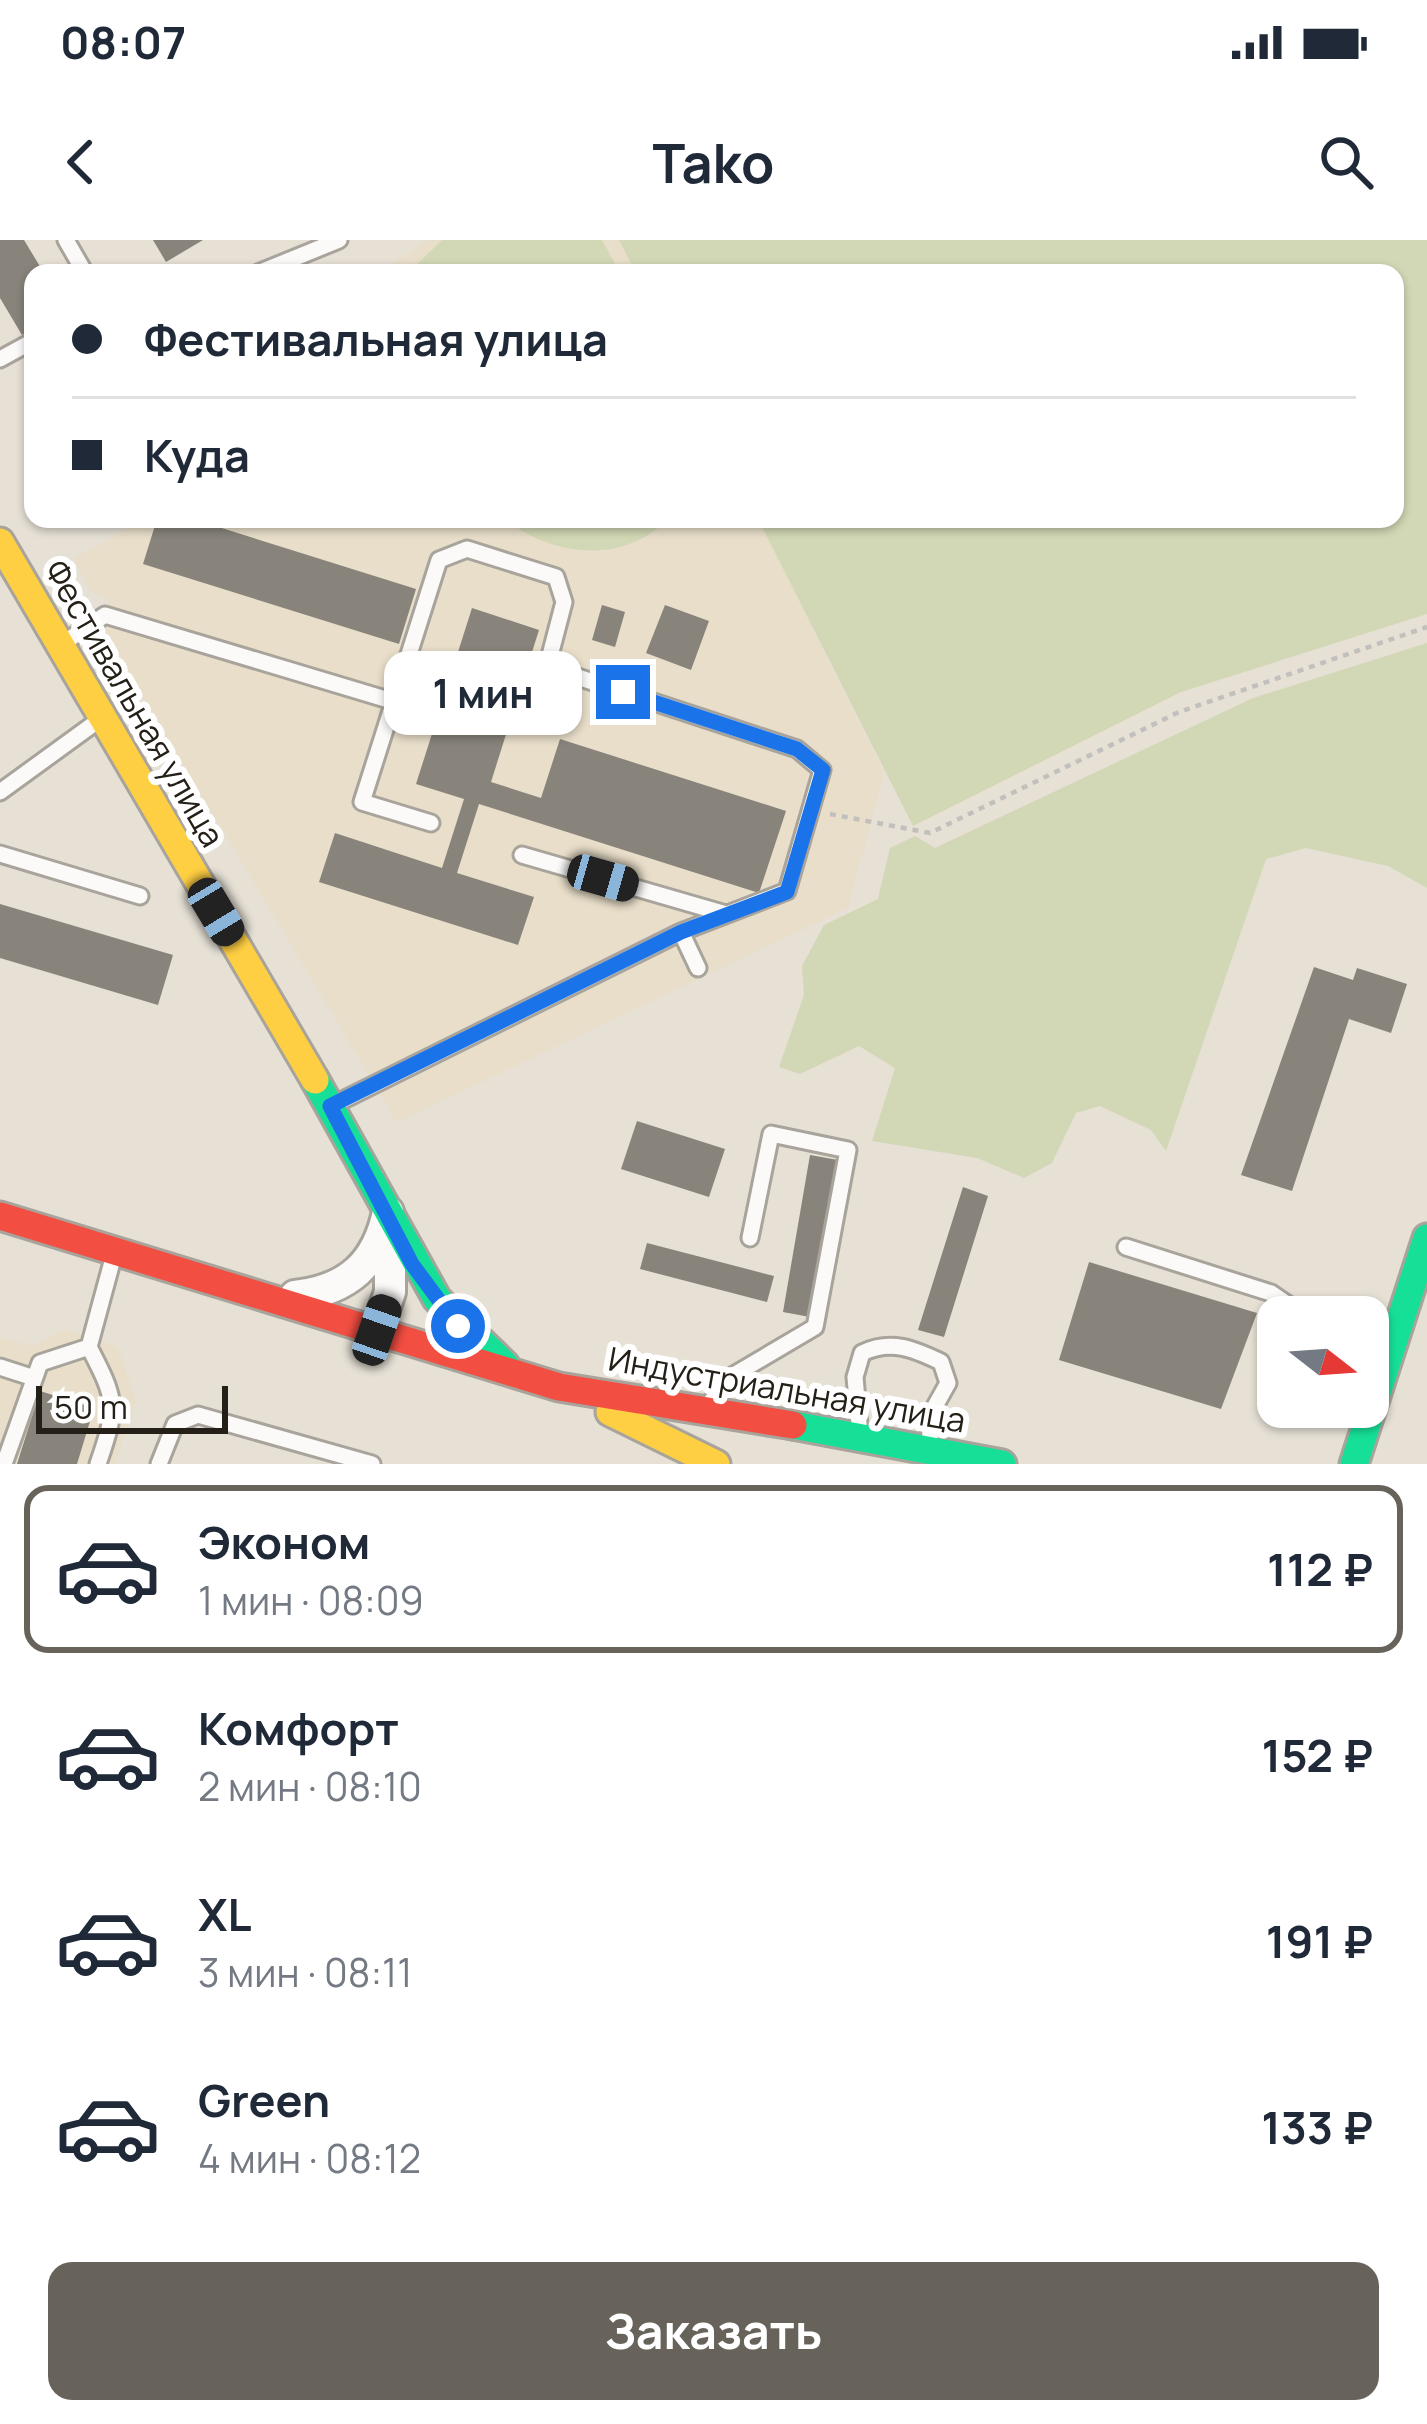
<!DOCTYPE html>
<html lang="ru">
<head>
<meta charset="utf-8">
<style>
	:root { --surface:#fff; --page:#f2f2f3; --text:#1f2937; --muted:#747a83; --line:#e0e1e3; --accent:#68635a }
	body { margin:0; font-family:Manrope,sans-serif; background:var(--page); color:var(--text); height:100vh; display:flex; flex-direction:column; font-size:45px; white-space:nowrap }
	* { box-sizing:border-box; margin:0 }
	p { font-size:39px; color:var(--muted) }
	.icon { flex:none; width:66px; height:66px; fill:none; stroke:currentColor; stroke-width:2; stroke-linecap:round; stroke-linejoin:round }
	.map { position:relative; height:1224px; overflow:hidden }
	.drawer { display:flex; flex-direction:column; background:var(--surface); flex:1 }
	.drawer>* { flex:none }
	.banner { position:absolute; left:24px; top:24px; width:1380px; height:264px; border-radius:24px; box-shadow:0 3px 9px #0004; display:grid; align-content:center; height:264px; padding:0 48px; background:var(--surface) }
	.needle { width:78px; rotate:107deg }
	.fabs { position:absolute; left:1257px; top:1056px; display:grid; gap:24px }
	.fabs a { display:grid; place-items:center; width:132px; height:132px; border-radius:24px; background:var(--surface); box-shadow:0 3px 9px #0004; font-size:60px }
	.scale { position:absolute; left:36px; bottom:30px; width:192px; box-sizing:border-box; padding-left:12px; border:6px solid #242018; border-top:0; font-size:33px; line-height:42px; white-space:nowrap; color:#242018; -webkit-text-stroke:9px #fff; paint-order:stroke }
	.end { position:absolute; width:54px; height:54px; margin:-27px; border:15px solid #1a73e8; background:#fff; box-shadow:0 0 0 6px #fff }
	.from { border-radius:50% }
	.bubble { position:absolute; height:84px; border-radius:24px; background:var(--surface); box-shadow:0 3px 9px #0004; font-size:39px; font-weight:700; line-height:84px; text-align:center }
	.car { position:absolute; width:36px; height:72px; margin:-36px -18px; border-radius:15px; box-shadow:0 0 9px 3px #0007; background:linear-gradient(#222 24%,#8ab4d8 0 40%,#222 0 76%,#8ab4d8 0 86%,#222 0) }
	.banner b { display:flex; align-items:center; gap:42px; height:114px; font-size:45px }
	.banner b+b { border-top:3px solid var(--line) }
	.banner i { width:30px; height:30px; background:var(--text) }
	ul { padding:21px 0 0; list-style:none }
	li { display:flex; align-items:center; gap:36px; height:168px; margin:0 24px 18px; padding:0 24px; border:6px solid transparent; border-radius:24px }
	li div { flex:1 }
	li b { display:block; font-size:45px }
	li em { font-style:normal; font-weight:700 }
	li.active { border-color:var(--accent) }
	li>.icon { width:108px; height:108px; stroke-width:1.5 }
	.action { display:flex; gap:24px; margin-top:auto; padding:24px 48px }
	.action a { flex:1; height:138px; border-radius:24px; background:var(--accent); color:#fff; font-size:48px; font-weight:700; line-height:138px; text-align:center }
	.status { display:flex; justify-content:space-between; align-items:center; height:84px; padding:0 60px; background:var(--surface); direction:ltr }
	.status svg { height:33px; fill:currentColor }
	header { display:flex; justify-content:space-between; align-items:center; height:156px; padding:0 48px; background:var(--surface); font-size:54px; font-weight:700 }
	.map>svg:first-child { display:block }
</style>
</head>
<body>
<div class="status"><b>08:07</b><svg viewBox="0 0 49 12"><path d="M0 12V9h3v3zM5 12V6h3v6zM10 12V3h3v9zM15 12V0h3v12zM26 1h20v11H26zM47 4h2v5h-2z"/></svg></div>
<header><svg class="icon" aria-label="back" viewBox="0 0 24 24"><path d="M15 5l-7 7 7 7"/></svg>Tako<svg class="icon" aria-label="search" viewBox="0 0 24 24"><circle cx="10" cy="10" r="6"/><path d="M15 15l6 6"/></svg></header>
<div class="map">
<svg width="1427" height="1224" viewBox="0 0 1427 1224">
	<rect width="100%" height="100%" fill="#e6e0d5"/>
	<path fill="#e8dec9" d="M428,0H619L636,33H378Z
		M143,279H758L884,532L848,668L397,882L102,389L109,359L90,350L74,319Z
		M64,1089L118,1107L136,1161L115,1224H0V1098L32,1106Z"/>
	<path fill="#d2d8b5" d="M442,0H602L620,33H408Z
		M619,0H1427V374L1181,452L913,586L758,279H1395V33H636Z
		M505,279H668C623,325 552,317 505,279Z
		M1427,403V648L1388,626L1306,608L1266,619L1166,911L1151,890L1100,866L1076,873L1052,923L1024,938L977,918L872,901L895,828L859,806L800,834L779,827L804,755L802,726L824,685L878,659L890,608L915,596L935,608L1253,458Z"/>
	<path fill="#88847b" d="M0,0H24L44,33H33V88L22,95L0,58Z
		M153,0H203L166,22Z
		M157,279H193L416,349L399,404L143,324Z
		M602,365L625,372L615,407L592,400Z
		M665,365L709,381L691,430L646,413Z
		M472,368L539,390L491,542L541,558L560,499L786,571L759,653L479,564L457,633L534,657L518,705L319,642L335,593L442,628L464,559L416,544Z
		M0,664L173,715L158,765L0,718Z
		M1314,727L1353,740L1357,728L1407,744L1391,793L1349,779L1292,951L1241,935Z
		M637,881L725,909L709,957L621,929Z
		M810,915L838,920L810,1077L783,1072Z
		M963,947L988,956L944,1097L918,1090Z
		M647,1003L774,1036L767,1062L640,1029Z
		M1089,1022L1257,1073L1221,1169L1059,1120Z
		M40,1151L94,1168L77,1224H17Z"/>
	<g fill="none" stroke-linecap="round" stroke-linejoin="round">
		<defs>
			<path id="lane" d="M66,0L85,33
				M258,33L339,0
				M0,119L33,101
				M62,404L105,375L392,461
				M0,552L99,480
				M0,614L140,656
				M522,615L726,674
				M681,692L698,728
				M333,865L681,692L787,651L822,530L797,509L547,427L564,362L556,337L467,309L439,320L362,562L431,583
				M1126,1007L1271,1053L1306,1077
				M0,1127L31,1137
				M710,1163L727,1139L815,1087L848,910L771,894L750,998
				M859,1184L855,1137L862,1113C891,1099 914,1109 941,1122L948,1143L929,1177L930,1198
				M4,1224L40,1123L89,1107
				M98,1224C118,1166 117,1161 89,1107L112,1022
				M159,1224L175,1184L198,1175L372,1224"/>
			<path id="street" d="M295,1056C348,1050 377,1024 388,972
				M377,1090L390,1052V985"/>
			<path id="fast" d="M315,840L437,1059L505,1125
				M793,1185L1002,1224
				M1354,1224L1427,998"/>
			<path id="slow" d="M0,302L315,840
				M610,1172L716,1224"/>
			<path id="jam" d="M0,976L559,1147L793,1185"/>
		</defs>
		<use href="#lane" stroke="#a8a49b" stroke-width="21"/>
		<use href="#street" stroke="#a8a49b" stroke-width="36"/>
		<use href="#fast" stroke="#a8a49b" stroke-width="33"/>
		<use href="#slow" stroke="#a8a49b" stroke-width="33"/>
		<use href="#jam" stroke="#a8a49b" stroke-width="33"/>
		<path stroke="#c2c0bc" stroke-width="4.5" stroke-dasharray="6 6" stroke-linecap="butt" d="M830,574L930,593L1179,472L1427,387"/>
		<use href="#lane" stroke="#fbfaf9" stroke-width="15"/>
		<use href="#street" stroke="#fbfaf9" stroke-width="30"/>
		<use href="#fast" stroke="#16e098" stroke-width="27"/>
		<use href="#slow" stroke="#ffcf43" stroke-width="27"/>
		<use href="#jam" stroke="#f24e42" stroke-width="27"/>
	</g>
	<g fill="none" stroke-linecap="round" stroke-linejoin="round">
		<path stroke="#1a73e8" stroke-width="15" d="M458,1086L412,1024L330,866L681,692L787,652L823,530L797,509L623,452"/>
	</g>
	<g text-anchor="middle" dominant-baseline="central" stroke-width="12" stroke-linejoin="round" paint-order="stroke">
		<g font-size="33" fill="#242018" stroke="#fff">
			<text transform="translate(135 463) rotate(60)">Фестивальная улица</text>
			<text transform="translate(787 1149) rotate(10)">Индустриальная улица</text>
		</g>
	</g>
</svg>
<div class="fabs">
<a><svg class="needle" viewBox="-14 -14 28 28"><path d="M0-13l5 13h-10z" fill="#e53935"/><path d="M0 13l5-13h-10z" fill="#747a83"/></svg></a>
</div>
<div class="scale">50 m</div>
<i class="end from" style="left:458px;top:1086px"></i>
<i class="end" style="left:623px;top:452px"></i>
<div class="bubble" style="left:384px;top:411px;width:198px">1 мин</div>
<i class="car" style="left:603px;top:638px;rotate:106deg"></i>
<i class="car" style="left:216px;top:672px;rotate:149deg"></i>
<i class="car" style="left:377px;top:1090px;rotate:19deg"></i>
<div class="banner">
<b><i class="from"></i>Фестивальная улица</b>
<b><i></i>Куда</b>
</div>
</div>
<section class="drawer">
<ul>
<li class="active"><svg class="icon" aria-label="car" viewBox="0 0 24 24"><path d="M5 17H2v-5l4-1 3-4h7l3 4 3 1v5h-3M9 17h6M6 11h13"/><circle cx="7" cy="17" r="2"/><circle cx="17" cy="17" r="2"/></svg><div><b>Эконом</b><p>1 мин · 08:09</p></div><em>112 ₽</em></li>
<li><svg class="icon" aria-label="car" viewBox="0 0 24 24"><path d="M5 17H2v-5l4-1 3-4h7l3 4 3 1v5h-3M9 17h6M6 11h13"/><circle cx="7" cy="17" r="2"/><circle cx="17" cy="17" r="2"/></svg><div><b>Комфорт</b><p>2 мин · 08:10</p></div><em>152 ₽</em></li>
<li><svg class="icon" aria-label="car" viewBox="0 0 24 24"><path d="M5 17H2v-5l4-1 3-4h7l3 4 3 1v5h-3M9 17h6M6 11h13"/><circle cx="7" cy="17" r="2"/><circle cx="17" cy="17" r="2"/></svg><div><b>XL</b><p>3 мин · 08:11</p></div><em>191 ₽</em></li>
<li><svg class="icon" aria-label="car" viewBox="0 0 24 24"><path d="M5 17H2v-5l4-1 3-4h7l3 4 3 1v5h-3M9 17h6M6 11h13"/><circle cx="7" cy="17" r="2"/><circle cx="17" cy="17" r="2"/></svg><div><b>Green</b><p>4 мин · 08:12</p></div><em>133 ₽</em></li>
</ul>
<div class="action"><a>Заказать</a></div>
</section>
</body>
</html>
